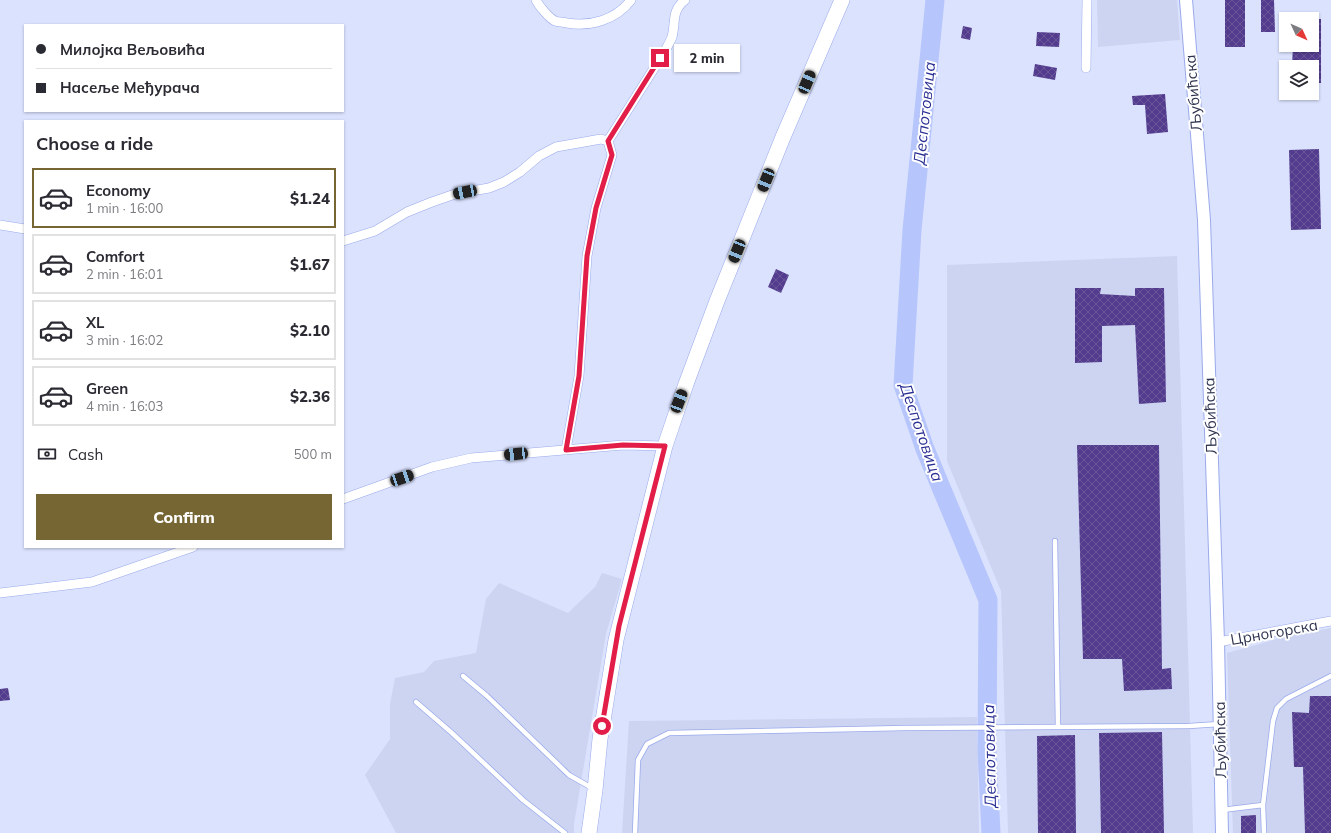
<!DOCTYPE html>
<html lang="en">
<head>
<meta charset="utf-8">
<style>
	:root { --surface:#fff; --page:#f2f2f3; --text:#2b2b33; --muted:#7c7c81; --line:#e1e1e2; --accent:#756634 }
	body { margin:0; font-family:Mulish,sans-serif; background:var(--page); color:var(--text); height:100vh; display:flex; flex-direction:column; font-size:15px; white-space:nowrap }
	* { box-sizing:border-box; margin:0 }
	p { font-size:13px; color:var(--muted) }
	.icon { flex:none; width:22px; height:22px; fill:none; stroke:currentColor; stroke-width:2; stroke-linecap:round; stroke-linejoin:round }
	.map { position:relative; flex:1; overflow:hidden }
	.drawer { position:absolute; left:24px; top:120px; width:320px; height:428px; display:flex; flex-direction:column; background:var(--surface); border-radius:0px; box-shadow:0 1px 3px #0004 }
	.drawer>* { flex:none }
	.hud { position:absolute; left:24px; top:24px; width:320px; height:88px; border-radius:0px; box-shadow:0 1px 3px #0004; display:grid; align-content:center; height:88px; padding:0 12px; background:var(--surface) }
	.needle { width:26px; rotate:134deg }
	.tools { position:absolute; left:1279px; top:12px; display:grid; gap:8px }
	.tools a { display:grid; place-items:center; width:40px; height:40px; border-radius:0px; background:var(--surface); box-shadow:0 1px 3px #0004; font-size:20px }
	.end { position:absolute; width:18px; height:18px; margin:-9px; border:5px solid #e11d48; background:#fff; box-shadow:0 0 0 2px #fff }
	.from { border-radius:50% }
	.bubble { position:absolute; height:28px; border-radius:0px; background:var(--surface); box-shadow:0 1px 3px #0004; font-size:13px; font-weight:800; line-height:28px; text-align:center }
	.car { position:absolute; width:12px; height:24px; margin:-12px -6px; border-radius:5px; box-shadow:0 0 3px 1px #0007; background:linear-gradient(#222 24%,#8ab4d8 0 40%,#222 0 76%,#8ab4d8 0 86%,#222 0) }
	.hud b { display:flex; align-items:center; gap:14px; height:38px; font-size:15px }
	.hud b+b { border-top:1px solid var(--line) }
	.hud i { width:10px; height:10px; background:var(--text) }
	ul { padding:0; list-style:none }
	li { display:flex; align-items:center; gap:12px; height:60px; margin:0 8px 6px; padding:0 4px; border:2px solid var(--line); border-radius:0px }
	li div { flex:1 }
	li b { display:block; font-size:15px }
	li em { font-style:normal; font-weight:800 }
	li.current { border-color:var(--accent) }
	li>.icon { width:36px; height:36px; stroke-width:1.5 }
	h2 { padding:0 12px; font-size:18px; line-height:48px }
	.pay { display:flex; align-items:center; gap:10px; height:44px; padding:0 12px; font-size:15px }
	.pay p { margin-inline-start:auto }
	.cta { display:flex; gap:8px; margin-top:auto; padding:8px 12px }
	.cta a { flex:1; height:46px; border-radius:0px; background:var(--accent); color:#fff; font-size:16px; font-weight:800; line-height:46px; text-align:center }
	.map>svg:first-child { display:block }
</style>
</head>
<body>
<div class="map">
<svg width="1331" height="833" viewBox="0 0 1331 833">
	<defs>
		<pattern id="building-cross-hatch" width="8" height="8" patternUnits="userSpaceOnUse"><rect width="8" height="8" fill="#533c8e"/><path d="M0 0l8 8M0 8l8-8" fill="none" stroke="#69579a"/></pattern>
	</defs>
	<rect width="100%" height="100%" fill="#dbe2fe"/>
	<path fill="#ccd4f2" d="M1097,0H1177L1180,40L1098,47Z
		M1177,256L1193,833H1008L1001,591L947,461V265Z
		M602,573L622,579L606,634L574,824V833H396L365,775L390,739V704L395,678L424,672L434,661L476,653L486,599L499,583L568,613L595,587Z
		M1331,628V833H1233L1227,653L1288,636Z
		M977,717L979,833H622L629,721Z"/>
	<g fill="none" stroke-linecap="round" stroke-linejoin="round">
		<path stroke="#b6c5fc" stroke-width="19" d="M935,0L912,230L903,385L925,449L988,600L987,752L991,833"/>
	</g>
	<path fill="url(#building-cross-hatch)" d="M1225,0H1245V47H1225Z
		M1261,0H1274L1275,32H1261Z
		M1312,19H1321V83H1312V67H1292L1293,45H1312Z
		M963,26L972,28L970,40L961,38Z
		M1037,32L1060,33L1059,47L1036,46Z
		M1035,64L1057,68L1055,80L1033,76Z
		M1165,94L1168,132L1147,134L1145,105H1133L1132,96Z
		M1319,149L1321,229L1291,230L1289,150Z
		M776,269L789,275L781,293L768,287Z
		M1075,288H1101L1100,294L1135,296V288H1164L1166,402L1139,404L1135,325L1102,326V362L1075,363Z
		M1077,445H1159L1162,669L1171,668L1172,689L1124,691L1122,659H1083Z
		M8,688L10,700L0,701V689Z
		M1310,696H1331V833H1305L1303,767H1294L1292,712L1309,713Z
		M1162,732L1164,833H1101L1099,733Z
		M1075,735L1076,833H1038L1037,736Z
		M1256,815V833H1241V816Z"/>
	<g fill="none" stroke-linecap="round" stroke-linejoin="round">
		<defs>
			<path id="service" d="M1055,541L1058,727
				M463,676L487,696L569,775L592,788
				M416,702L452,733L523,800L565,833
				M1222,810L1263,805
				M635,833L638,760L647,744L669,733L905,728L1189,726L1220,724
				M1264,833L1263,805L1273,721L1277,708L1286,699L1331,676"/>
			<path id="minor" d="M536,0C539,6 549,18 555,21C558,22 563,22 567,23C590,27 616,20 631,0
				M1086,68L1087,0
				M608,141L665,51C667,47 670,42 672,37C676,22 671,11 685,0
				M0,225L25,229
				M343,241L375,231L407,212L432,202L455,194L489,188L504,182L520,172L539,156L556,147L601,139L608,141L612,155L596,208L587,256L579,376L566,450
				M343,499L432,467L471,458L623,445L665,446
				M0,593L92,582L193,547
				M1218,642L1331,621"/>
			<path id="tertiary" d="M1186,0L1204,220L1218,642L1222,833"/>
			<path id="primary" d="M589,833L595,790L600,739L616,640L665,446L686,384L717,301L783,137L842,0"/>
		</defs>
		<use href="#service" stroke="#9aaaeb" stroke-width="6"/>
		<use href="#minor" stroke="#9aaaeb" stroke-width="10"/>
		<use href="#tertiary" stroke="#9aaaeb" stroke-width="14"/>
		<use href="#primary" stroke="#9aaaeb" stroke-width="16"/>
		<use href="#service" stroke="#fff" stroke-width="4.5"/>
		<use href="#minor" stroke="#fff" stroke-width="9"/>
		<use href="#tertiary" stroke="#fff" stroke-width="12"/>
		<use href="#primary" stroke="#fff" stroke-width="15"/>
	</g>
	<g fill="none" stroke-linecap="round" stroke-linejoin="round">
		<path stroke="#e11d48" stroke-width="5" d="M602,726L619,626L665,446L623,445L566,450L579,376L587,256L596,208L612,155L608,141L660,58"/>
	</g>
	<g text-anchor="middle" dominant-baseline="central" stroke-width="4" stroke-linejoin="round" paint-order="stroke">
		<g font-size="15" fill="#2e344f" stroke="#fff">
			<text transform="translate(1193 93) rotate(-95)">Љубићска</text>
			<text transform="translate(1210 416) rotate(-92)">Љубићска</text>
			<text transform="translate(1274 632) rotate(-10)">Црногорска</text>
			<text transform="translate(1220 740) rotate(-91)">Љубићска</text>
		</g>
		<g font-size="16" font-style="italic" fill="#292f93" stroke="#fff">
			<text transform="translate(924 113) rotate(-84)">Деспотовица</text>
			<text transform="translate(922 432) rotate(71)">Деспотовица</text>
			<text transform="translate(989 756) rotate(-91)">Деспотовица</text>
		</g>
	</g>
</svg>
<div class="tools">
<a><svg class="needle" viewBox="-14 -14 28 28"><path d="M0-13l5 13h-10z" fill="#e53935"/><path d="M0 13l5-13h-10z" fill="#7c7c81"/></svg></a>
<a><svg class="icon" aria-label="layers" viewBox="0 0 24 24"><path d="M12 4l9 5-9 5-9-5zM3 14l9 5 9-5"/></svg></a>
</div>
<i class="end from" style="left:602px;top:726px"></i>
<i class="end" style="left:660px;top:58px"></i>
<div class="bubble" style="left:674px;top:44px;width:66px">2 min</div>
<i class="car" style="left:807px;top:82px;rotate:23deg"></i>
<i class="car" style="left:766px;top:180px;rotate:202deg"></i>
<i class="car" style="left:465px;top:192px;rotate:259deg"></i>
<i class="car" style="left:737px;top:251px;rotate:202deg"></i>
<i class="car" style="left:679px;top:401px;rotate:21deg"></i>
<i class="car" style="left:516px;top:454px;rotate:264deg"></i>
<i class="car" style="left:402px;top:478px;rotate:71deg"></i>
<div class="hud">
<b><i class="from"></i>Милојка Вељовића</b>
<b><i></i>Насеље Међурача</b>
</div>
<section class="drawer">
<h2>Choose a ride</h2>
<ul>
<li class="current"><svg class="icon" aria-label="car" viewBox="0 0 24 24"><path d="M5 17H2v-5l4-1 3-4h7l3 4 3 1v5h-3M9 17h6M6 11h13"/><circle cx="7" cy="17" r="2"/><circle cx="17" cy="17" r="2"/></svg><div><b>Economy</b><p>1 min · 16:00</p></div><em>$1.24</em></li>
<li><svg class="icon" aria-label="car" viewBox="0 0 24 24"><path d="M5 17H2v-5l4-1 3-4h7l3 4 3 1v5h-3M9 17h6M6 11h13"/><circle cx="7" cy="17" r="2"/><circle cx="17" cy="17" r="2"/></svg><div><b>Comfort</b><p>2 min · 16:01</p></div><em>$1.67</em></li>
<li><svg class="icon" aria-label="car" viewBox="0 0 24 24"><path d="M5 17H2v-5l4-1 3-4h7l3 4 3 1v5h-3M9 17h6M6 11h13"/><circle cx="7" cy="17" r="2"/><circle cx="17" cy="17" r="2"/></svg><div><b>XL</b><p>3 min · 16:02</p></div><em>$2.10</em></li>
<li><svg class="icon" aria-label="car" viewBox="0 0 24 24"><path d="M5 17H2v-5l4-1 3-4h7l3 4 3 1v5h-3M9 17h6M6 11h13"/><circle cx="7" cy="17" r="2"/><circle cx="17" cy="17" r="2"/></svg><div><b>Green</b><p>4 min · 16:03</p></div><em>$2.36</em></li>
</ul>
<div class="pay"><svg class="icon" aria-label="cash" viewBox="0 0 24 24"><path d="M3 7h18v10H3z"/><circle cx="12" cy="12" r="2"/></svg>Cash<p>500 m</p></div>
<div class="cta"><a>Confirm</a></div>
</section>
</div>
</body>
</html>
